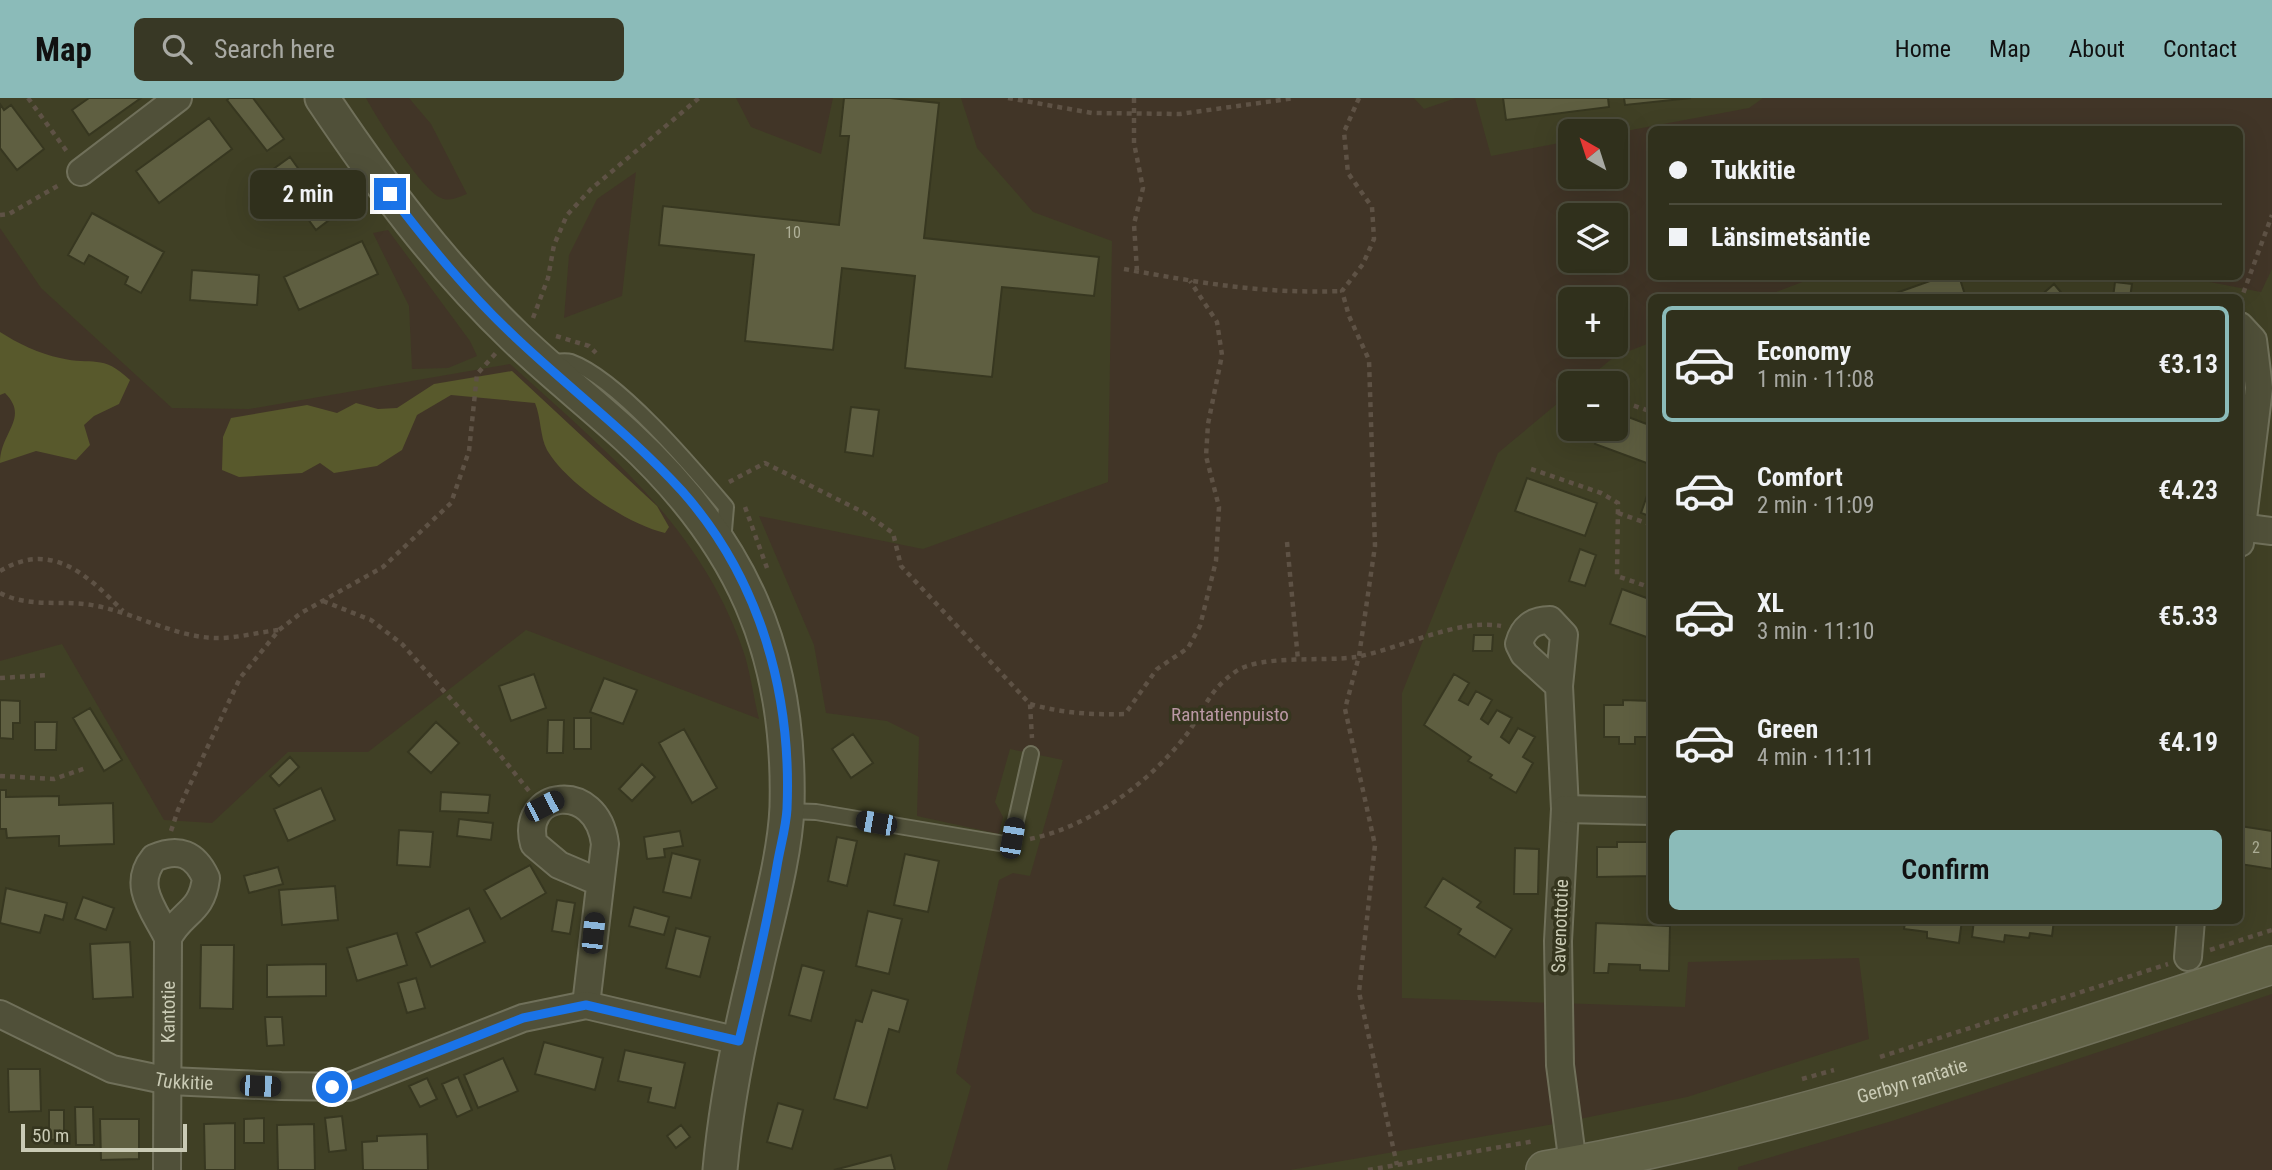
<!DOCTYPE html>
<html lang="en">
<head>
<meta charset="utf-8">
<style>
	:root { --surface:#30301c; --page:#383825; --text:#f1f3f6; --muted:#a8a9a3; --line:#4b4b3b; --accent:#8bbbb9 }
	body { margin:0; font-family:"Roboto Condensed",sans-serif; background:var(--page); color:var(--text); height:100vh; display:flex; flex-direction:column; font-size:26px; white-space:nowrap }
	* { box-sizing:border-box; margin:0 }
	p { font-size:23px; color:var(--muted) }
	.icon { flex:none; width:38px; height:38px; fill:none; stroke:currentColor; stroke-width:2; stroke-linecap:round; stroke-linejoin:round }
	.map { position:relative; flex:1; overflow:hidden }
	.sheet { position:absolute; left:1648px; top:196px; width:595px; height:630px; display:flex; flex-direction:column; background:var(--surface); border-radius:10px; box-shadow:0 7px 28px #0002,0 0 0 2px var(--line) }
	.sheet>* { flex:none }
	.banner { position:absolute; left:1648px; top:28px; width:595px; height:154px; border-radius:10px; box-shadow:0 7px 28px #0002,0 0 0 2px var(--line); display:grid; align-content:center; height:154px; padding:0 21px; background:var(--surface) }
	.needle { width:46px; rotate:321deg }
	.buttons { position:absolute; left:1558px; top:21px; display:grid; gap:14px }
	.buttons a { display:grid; place-items:center; width:70px; height:70px; border-radius:10px; background:var(--surface); box-shadow:0 7px 28px #0002,0 0 0 2px var(--line); font-size:35px }
	.scale { position:absolute; left:21px; bottom:18px; width:166px; box-sizing:border-box; padding-left:7px; border:4px solid #cacbb5; border-top:0; font-size:19px; line-height:24px; white-space:nowrap; color:#cacbb5; -webkit-text-stroke:5px #35351e; paint-order:stroke }
	.end { position:absolute; width:32px; height:32px; margin:-16px; border:9px solid #1a73e8; background:#fff; box-shadow:0 0 0 4px #fff }
	.from { border-radius:50% }
	.bubble { position:absolute; height:49px; border-radius:10px; background:var(--surface); box-shadow:0 7px 28px #0002,0 0 0 2px var(--line); font-size:23px; font-weight:600; line-height:49px; text-align:center }
	.car { position:absolute; width:21px; height:42px; margin:-21px -10px; border-radius:9px; box-shadow:0 0 5px 2px #0007; background:linear-gradient(#222 24%,#8ab4d8 0 40%,#222 0 76%,#8ab4d8 0 86%,#222 0) }
	.banner b { display:flex; align-items:center; gap:24px; height:66px; font-size:26px }
	.banner b+b { border-top:2px solid var(--line) }
	.banner i { width:18px; height:18px; background:var(--text) }
	ul { padding:12px 0 0; list-style:none }
	li { display:flex; align-items:center; gap:21px; height:116px; margin:0 14px 10px; padding:0 7px; border:4px solid transparent; border-radius:10px }
	li div { flex:1 }
	li b { display:block; font-size:26px }
	li em { font-style:normal; font-weight:600 }
	li.selected { border-color:var(--accent) }
	li>.icon { width:63px; height:63px; stroke-width:1.5 }
	.button { display:flex; gap:14px; margin-top:auto; padding:14px 21px }
	.button a { flex:1; height:80px; border-radius:10px; background:var(--accent); color:#111; font-size:28px; font-weight:600; line-height:80px; text-align:center }
	header { display:flex; align-items:center; gap:42px; box-sizing:border-box; height:98px; padding:0 35px; background:var(--accent); color:#111 }
	header strong { font-size:33px }
	nav { display:flex; gap:38px; margin-inline-start:auto; font-size:24px }
	.search { width:490px; height:63px; background:var(--page); display:flex; align-items:center; gap:18px; box-sizing:border-box; padding:0 24px; border-radius:10px; color:var(--muted); font-size:26px }
	.map>svg:first-child { display:block }
</style>
</head>
<body>
<header>
<strong>Map</strong>
<div class="search"><svg class="icon" aria-label="search" viewBox="0 0 24 24"><circle cx="10" cy="10" r="6"/><path d="M15 15l6 6"/></svg>Search here</div>
<nav><a>Home</a><a>Map</a><a>About</a><a>Contact</a></nav>
</header>
<div class="map">
<svg width="2272" height="1072" viewBox="0 0 2272 1072">
	<rect width="100%" height="100%" fill="#404025"/>
	<path fill="#413527" fill-rule="evenodd" d="M366,0H409L431,26L467,96C458,99 451,104 441,100C421,91 378,22 366,0Z
		M736,0H833L821,56L751,29Z
		M961,0H1414L1424,11L1456,0H1475L1491,58L1570,43V79H1615V35L1749,10L1763,0H2272V171L2261,194L2184,179L2240,178V32H1652V178L1816,179L1763,199L1652,200V244L1614,259L1582,285H1570V295L1498,355L1402,595V900L1685,909L1688,864L1859,860L1869,941L1687,999L1560,1025L1290,1072H947L971,988L956,975L999,782L1013,775L1030,778L1063,662L1010,651L995,704L1003,719L999,736L917,718L919,639L887,623L826,615L814,547L759,418L923,451L1108,384L1112,143L1033,114L977,50ZM1570,117H1615V163H1570ZM1570,201H1615V247H1570Z
		M636,74L622,198L564,220L569,157L597,101Z
		M0,130L41,190L172,310L249,311L510,266C607,354 703,430 745,558C751,579 754,601 759,621L526,532L368,654H288L212,725L164,722L62,546L0,563Z
		M388,132L470,243L477,258L448,270L412,271L409,208L373,135Z
		M2272,896V1072H1738V1069L1892,1023Z"/>
	<path fill="#58592c" d="M0,234C17,245 40,256 60,260C93,268 102,255 130,282L119,306L94,318L84,327L90,347L76,362L36,353L0,365C0,334 30,320 5,295L0,297Z
		M512,273L657,408L669,429L665,435C627,426 567,386 547,352C540,339 541,319 535,305L451,297L417,317L402,352L377,368L334,375L320,365L302,375L239,379L222,372L223,339L231,320L307,307L337,315L356,305L378,311L397,310L434,286Z"/>
	<path fill="#5f5f41" stroke="#373720" stroke-width="2" d="M89,0H141L89,37L72,12Z
		M229,0H253L284,41L267,53L227,2Z
		M844,0H890L939,5L924,140L1099,159L1094,198L1002,189L992,279L905,270L915,178L842,170L833,252L745,243L754,157L659,147L663,108L839,127L849,38H840Z
		M1503,0H1608L1609,9L1506,22Z
		M1624,0H1691L1625,7Z
		M0,6L4,12L11,7L44,51L17,72L0,50Z
		M209,20L232,51L159,105L136,73Z
		M290,59L333,119L316,132L272,72Z
		M92,115L164,154L141,195L125,186L128,179L89,157L84,166L68,157Z
		M362,143L378,176L299,212L284,179Z
		M192,172L259,177L257,207L190,202Z
		M1944,178H1959L1966,200H1882Z
		M2115,184L2132,186L2130,200H2113Z
		M2054,186L2064,198L2038,200Z
		M851,309L879,312L873,358L845,354Z
		M1615,314L1652,328V367L1595,346L1600,331H1615Z
		M1527,380L1597,405L1585,438L1515,413Z
		M1650,389L1652,390V419L1641,415Z
		M1580,451L1596,457L1585,488L1569,483Z
		M1622,491L1652,502V541L1610,526Z
		M1474,537H1493L1492,553H1473Z
		M534,576L546,610L511,623L499,588Z
		M1454,576L1469,585L1459,602L1468,607L1476,593L1492,602L1481,621L1488,626L1497,612L1512,620L1501,639L1509,645L1518,630L1535,639L1523,659L1533,665L1516,695L1490,680L1492,677L1468,663L1471,659L1424,627Z
		M604,580L637,592L623,626L590,614Z
		M0,602L20,603V625H13V641L0,640Z
		M1623,602L1652,603L1648,639H1635V646H1619V639H1604V607H1623Z
		M90,610L122,662L104,673L73,620Z
		M574,620H591V651H574Z
		M548,622H564L563,655H547Z
		M35,624H57L56,652H35Z
		M436,624L459,645L431,675L408,654Z
		M684,631L717,690L692,705L659,645Z
		M853,636L873,665L851,680L832,651Z
		M290,659L299,669L279,688L270,678Z
		M642,666L655,679L632,703L619,691Z
		M321,690L335,722L288,743L274,711Z
		M0,692H6V699L59,698V707L113,705L114,746L59,748V738L7,740L6,731H0Z
		M441,694L490,697L488,715L440,713Z
		M459,721L493,725L491,742L457,738Z
		M2240,728L2272,733V771L2240,766Z
		M399,732L433,734L430,769L397,767Z
		M680,733L683,748L664,751L665,759L647,761L644,739Z
		M837,739L857,743L847,788L828,783Z
		M1617,744H1652V778L1597,779V749H1617Z
		M1515,750L1539,751L1538,796H1514Z
		M672,755L700,762L691,800L663,794Z
		M905,756L939,763L928,814L894,807Z
		M530,767L546,795L501,821L484,792Z
		M278,769L283,786L249,795L244,778Z
		M1443,780L1481,804L1477,809L1512,831L1495,859L1458,836L1461,831L1425,809Z
		M335,788L338,822L282,827L279,792Z
		M6,790L67,805L63,822L45,817L40,835L0,825Z
		M83,799L114,810L106,832L75,821Z
		M557,802L575,805L570,836L552,833Z
		M634,809L669,819L664,837L629,828Z
		M469,810L485,844L431,869L416,835Z
		M868,813L902,821L889,876L856,868Z
		M1885,822H1962L1959,845L1927,840V834L1904,831L1905,825Z
		M1974,822H2054L2052,838L2030,835L2029,840L2005,837L2004,844L1972,839Z
		M1596,825L1670,828L1669,873L1640,872V867L1609,866L1608,875H1594Z
		M676,830L710,839L700,879L666,870Z
		M397,835L407,867L357,883L347,850Z
		M130,844L133,899L93,901L90,846Z
		M201,847H234L233,911L200,910Z
		M326,866V898L267,899V867Z
		M802,867L824,873L811,923L789,917Z
		M416,880L425,910L407,915L398,885Z
		M872,892L908,902L899,934L889,931L867,1010L834,1001L856,922L862,924Z
		M265,919H282L284,947L267,948Z
		M544,944L603,960L595,992L535,976Z
		M625,952L685,965L675,1010L648,1004L651,990L618,983Z
		M503,960L518,993L478,1010L464,977Z
		M8,971H40L41,1013L9,1014Z
		M458,979L472,1012L457,1019L442,986Z
		M427,980L437,1001L420,1009L409,988Z
		M778,1005L803,1012L792,1051L767,1044Z
		M75,1009H93L94,1047H76Z
		M49,1012H64V1041L49,1042Z
		M342,1018L346,1052L329,1054L325,1020Z
		M264,1020V1045H244V1021Z
		M100,1021H139V1061L101,1062Z
		M235,1025V1072H205L204,1026Z
		M314,1026L315,1072H278L277,1027Z
		M681,1027L690,1039L676,1050L667,1038Z
		M427,1036L428,1072H363L362,1044L377,1043V1038Z
		M891,1057L895,1072H834Z"/>
	<g fill="none" stroke-linecap="round" stroke-linejoin="round">
		<defs>
			<path id="service" d="M549,265C557,264 564,262 571,264C618,281 693,370 726,409L723,444
				M787,713L816,714L1005,746L1012,740L1031,656"/>
			<g id="minor">
				<path d="M81,74L178,0"/>
				<path d="M2240,228L2253,242L2259,290L2240,445"/>
				<path d="M2240,429L2272,433"/>
				<path d="M1559,588L1524,556L1519,546C1523,530 1533,522 1550,522L1564,537L1559,588L1565,711L1558,843L1560,967L1573,1067"/>
				<path d="M1565,711L1652,713"/>
				<path d="M2188,859L2191,822"/>
				<path d="M586,907L605,746C597,681 519,693 534,746L559,767L599,784"/>
				<path id="s1" d="M0,916L112,971L169,983L281,988L348,989L523,920L586,907L739,943"/>
				<path id="s2" d="M167,1072L168,840C182,813 202,815 206,780C195,756 179,749 154,760C131,788 155,813 168,840"/>
			</g>
			<path id="tertiary" d="M322,0C379,85 440,167 514,238C550,273 590,304 627,338C741,443 791,553 787,709C785,760 766,824 755,875C739,940 726,1005 720,1072"/>
			<g id="secondary">
				<path id="s3" d="M1545,1072C1794,1030 2032,944 2272,867"/>
			</g>
		</defs>
		<use href="#service" stroke="#70705a" stroke-width="18"/>
		<use href="#minor" stroke="#70705a" stroke-width="30"/>
		<use href="#tertiary" stroke="#70705a" stroke-width="37"/>
		<use href="#secondary" stroke="#70705a" stroke-width="40"/>
		<path stroke="#5e5245" stroke-width="4.5" stroke-dasharray="5 5" stroke-linecap="butt" d="M28,0L68,55
			M1008,0L1092,15L1180,16L1295,0
			M1134,0V45L1143,90L1134,126L1137,173
			M1359,0L1344,34L1348,75L1372,109L1374,141L1363,166L1342,193L1349,218L1369,262L1375,448L1359,558L1345,611L1375,747L1359,894L1397,1067
			M0,117L9,116L61,86
			M1124,171C1202,185 1262,196 1342,193
			M2240,204L2272,117
			M533,220L548,180L554,147L567,117L591,91L699,0
			M556,238L589,248L596,255
			M1615,301L1652,314
			M1531,371L1601,395L1618,405L1617,478L1652,490
			M729,384L765,365L863,414L893,435L901,468L1030,606L1032,640
			M745,409L767,470
			M1618,415L1652,427
			M1287,444L1298,562
			M0,473C52,442 87,477 123,513
			M0,495C27,509 56,503 84,506C129,511 169,538 214,540C235,541 258,534 279,532
			M323,503L371,522L402,546L492,647L529,693
			M0,580L49,577
			M1030,606C1062,615 1091,617 1125,616L1157,571L1188,550L1200,528L1216,463L1219,409L1206,358L1208,326L1222,257L1217,224L1190,183
			M0,678L54,681L86,670
			M171,733L178,712L240,580L279,532L301,515L383,469L451,405L469,353L477,276L496,255
			M1030,741C1091,728 1150,684 1187,636C1205,611 1208,593 1235,574C1260,556 1325,564 1356,559C1400,551 1458,520 1501,528
			M2210,852L2272,832
			M1880,959L2168,866
			M1802,981L1834,972
			M1368,1072L1535,1043"/>
		<use href="#service" stroke="#505039" stroke-width="14"/>
		<use href="#minor" stroke="#505039" stroke-width="26"/>
		<use href="#tertiary" stroke="#505039" stroke-width="33"/>
		<use href="#secondary" stroke="#626347" stroke-width="37"/>
	</g>
	<g fill="none" stroke-linecap="round" stroke-linejoin="round">
		<path stroke="#1a73e8" stroke-width="9" d="M332,989H348L523,920L586,907L739,943C753,885 767,827 777,768C780,749 786,730 787,711C792,595 760,481 682,393C631,337 570,291 515,239C468,195 429,147 390,96"/>
	</g>
	<g text-anchor="middle" dominant-baseline="central" stroke-width="7" stroke-linejoin="round" paint-order="stroke">
		<g font-size="16" fill="#afb098">
			<text x="793" y="134">10</text>
			<text x="2256" y="749">2</text>
		</g>
		<g font-size="19" fill="#ba98a4" stroke="#35351e">
			<text x="1230" y="616">Rantatienpuisto</text>
		</g>
		<g font-size="19" fill="#cacbb5" stroke="#35351e">
			<text transform="translate(1560 828) rotate(-88)">Savenottotie</text>
			<text stroke="none"><textPath href="#s2" startOffset="158">Kantotie</textPath></text>
			<text stroke="none"><textPath href="#s1" startOffset="198">Tukkitie</textPath></text>
			<text stroke="none"><textPath href="#s3" startOffset="378">Gerbyn rantatie</textPath></text>
		</g>
	</g>
</svg>
<div class="buttons">
<a><svg class="needle" viewBox="-14 -14 28 28"><path d="M0-13l5 13h-10z" fill="#e53935"/><path d="M0 13l5-13h-10z" fill="#a8a9a3"/></svg></a>
<a><svg class="icon" aria-label="layers" viewBox="0 0 24 24"><path d="M12 4l9 5-9 5-9-5zM3 14l9 5 9-5"/></svg></a>
<a>+</a>
<a>−</a>
</div>
<div class="scale">50 m</div>
<i class="end from" style="left:332px;top:989px"></i>
<i class="end" style="left:390px;top:96px"></i>
<div class="bubble" style="left:250px;top:72px;width:116px">2 min</div>
<i class="car" style="left:544px;top:708px;rotate:63deg"></i>
<i class="car" style="left:876px;top:725px;rotate:280deg"></i>
<i class="car" style="left:1012px;top:740px;rotate:10deg"></i>
<i class="car" style="left:593px;top:835px;rotate:6deg"></i>
<i class="car" style="left:260px;top:988px;rotate:92deg"></i>
<div class="banner">
<b><i class="from"></i>Tukkitie</b>
<b><i></i>Länsimetsäntie</b>
</div>
<section class="sheet">
<ul>
<li class="selected"><svg class="icon" aria-label="car" viewBox="0 0 24 24"><path d="M5 17H2v-5l4-1 3-4h7l3 4 3 1v5h-3M9 17h6M6 11h13"/><circle cx="7" cy="17" r="2"/><circle cx="17" cy="17" r="2"/></svg><div><b>Economy</b><p>1 min · 11:08</p></div><em>€3.13</em></li>
<li><svg class="icon" aria-label="car" viewBox="0 0 24 24"><path d="M5 17H2v-5l4-1 3-4h7l3 4 3 1v5h-3M9 17h6M6 11h13"/><circle cx="7" cy="17" r="2"/><circle cx="17" cy="17" r="2"/></svg><div><b>Comfort</b><p>2 min · 11:09</p></div><em>€4.23</em></li>
<li><svg class="icon" aria-label="car" viewBox="0 0 24 24"><path d="M5 17H2v-5l4-1 3-4h7l3 4 3 1v5h-3M9 17h6M6 11h13"/><circle cx="7" cy="17" r="2"/><circle cx="17" cy="17" r="2"/></svg><div><b>XL</b><p>3 min · 11:10</p></div><em>€5.33</em></li>
<li><svg class="icon" aria-label="car" viewBox="0 0 24 24"><path d="M5 17H2v-5l4-1 3-4h7l3 4 3 1v5h-3M9 17h6M6 11h13"/><circle cx="7" cy="17" r="2"/><circle cx="17" cy="17" r="2"/></svg><div><b>Green</b><p>4 min · 11:11</p></div><em>€4.19</em></li>
</ul>
<div class="button"><a>Confirm</a></div>
</section>
</div>
</body>
</html>
